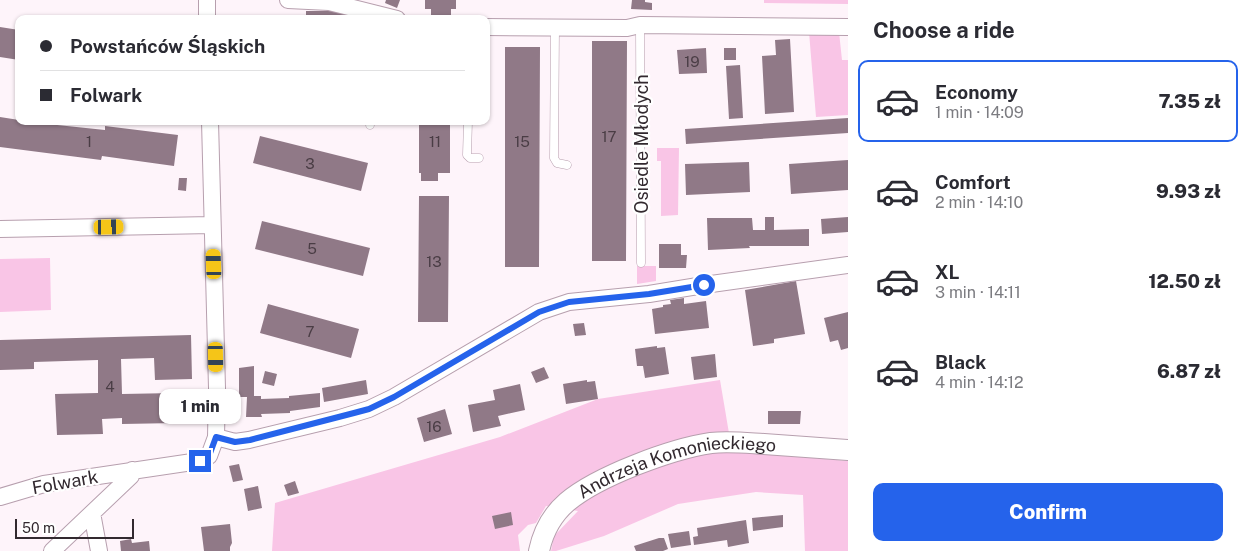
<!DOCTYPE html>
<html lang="en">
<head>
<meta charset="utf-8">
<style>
	:root { --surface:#fff; --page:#f2f2f3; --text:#2b2b33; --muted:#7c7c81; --line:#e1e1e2; --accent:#2563eb }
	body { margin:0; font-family:"Public Sans",sans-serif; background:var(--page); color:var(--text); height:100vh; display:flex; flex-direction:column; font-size:19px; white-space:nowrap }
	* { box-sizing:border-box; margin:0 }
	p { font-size:16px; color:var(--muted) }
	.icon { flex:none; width:28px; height:28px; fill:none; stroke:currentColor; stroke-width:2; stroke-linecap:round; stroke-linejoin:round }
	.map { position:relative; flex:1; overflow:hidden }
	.drawer { display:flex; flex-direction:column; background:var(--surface); width:400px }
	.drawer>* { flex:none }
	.banner { position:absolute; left:15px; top:15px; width:475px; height:110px; border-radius:10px; box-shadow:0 1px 4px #0004; display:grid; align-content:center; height:110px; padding:0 25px; background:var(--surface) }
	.scale { position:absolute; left:15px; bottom:12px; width:119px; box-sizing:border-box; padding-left:5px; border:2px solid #32292f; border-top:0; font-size:14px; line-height:18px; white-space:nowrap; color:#32292f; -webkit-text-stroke:4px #fff; paint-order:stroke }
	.end { position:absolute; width:22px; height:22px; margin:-11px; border:6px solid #2563eb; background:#fff; box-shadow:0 0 0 2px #fff }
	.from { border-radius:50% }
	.bubble { position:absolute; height:35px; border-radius:10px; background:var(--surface); box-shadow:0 1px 4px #0004; font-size:16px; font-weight:800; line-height:35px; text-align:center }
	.car { position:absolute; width:15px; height:30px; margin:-15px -8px; border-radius:6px; box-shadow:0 0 4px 1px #0007; background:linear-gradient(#f5c518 24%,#345 0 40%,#f5c518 0 76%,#345 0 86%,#f5c518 0) }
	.banner b { display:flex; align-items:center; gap:18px; height:48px; font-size:19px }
	.banner b+b { border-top:1px solid var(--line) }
	.banner i { width:12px; height:12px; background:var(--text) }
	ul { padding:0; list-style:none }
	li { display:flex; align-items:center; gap:15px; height:82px; margin:0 10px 8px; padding:0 15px; border:2px solid transparent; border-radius:10px }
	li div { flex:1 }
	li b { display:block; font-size:19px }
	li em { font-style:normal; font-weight:800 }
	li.selected { border-color:var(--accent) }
	li>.icon { width:45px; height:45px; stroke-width:1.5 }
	h2 { padding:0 25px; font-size:22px; line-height:60px }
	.button { display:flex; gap:10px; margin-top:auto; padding:10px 25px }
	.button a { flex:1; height:58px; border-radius:10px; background:var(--accent); color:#fff; font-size:20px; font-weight:800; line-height:58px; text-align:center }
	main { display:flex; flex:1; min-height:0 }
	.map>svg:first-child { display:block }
</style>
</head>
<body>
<main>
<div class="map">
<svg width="848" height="551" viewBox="0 0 848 551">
	<rect width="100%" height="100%" fill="#fef4fa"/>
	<path fill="#f9c5e6" d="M764,0H848V4L764,3Z
		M809,32H839L842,60H848V115L816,117Z
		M657,148H679L678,215L661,216V161H657Z
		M50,258L51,310L0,312V259Z
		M637,266H656V281L637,284Z
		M720,380L732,451L848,461V551H805L803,495L756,492L678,504L604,536L556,551H551L554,536L578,511L546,506L536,523L528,525L518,535L520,551H272L275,503L500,437L598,399Z"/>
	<path fill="#907987" d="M386,0H400L397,8L385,3Z
		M425,0H456V9H451V15H431V9H425Z
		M632,0H645V2L652,3V10L631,9Z
		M306,11H341V14H351V19H306Z
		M0,27L19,30V60L0,57Z
		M790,39L794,112L765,114L762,56L776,55L775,40Z
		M592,41H627L626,261H592Z
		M505,47H540L539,267H505Z
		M706,48L707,73L679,74L677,50Z
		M724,48H736V60H724Z
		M740,65L743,118L729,119L726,66Z
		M0,117L19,120V121L105,130V126L178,135L174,166L102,156L101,160L0,147Z
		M848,118V133L686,144L685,129Z
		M319,121H349V124H319Z
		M419,121H450V173H438V181H421V173H419Z
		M260,136L368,163L361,191L253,163Z
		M848,160V190L791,194L789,164Z
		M749,162L750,192L686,195L685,164Z
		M179,178H187L186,191L178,190Z
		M419,196H449L448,322H418Z
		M765,217H774V230L809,229V246H749L750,248L708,250L707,218H752L753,230H765Z
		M848,217V232L822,234L821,219Z
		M262,221L370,248L363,276L255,249Z
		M659,244H681V255H687L686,268H659Z
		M796,281L805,334L774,339V343L753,346L745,290Z
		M684,298V304L706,301L709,328L655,334L652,309L663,307V305L671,304L670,300Z
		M268,304L359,329L351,358L260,333Z
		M848,312V348L841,350L838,340L830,342L824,318Z
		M584,323L586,335L575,336L573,324Z
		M191,335L192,379L155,380L154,358L121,359L122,394L175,393L177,423L122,424V418L102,419L103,434L57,435L55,394L98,393V360L34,362V369L0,370V340Z
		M657,346V348L665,347L669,374L645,378L643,366H637L635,349Z
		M715,354L717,377L694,380L691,357Z
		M254,366V396H261V399L289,398V396L320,393V407L290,411V413L261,414L262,417H246L247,397H239V368Z
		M544,367L549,378L536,383L531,372Z
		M265,371L277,374L274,386L262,383Z
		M366,380L368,394L324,402L322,388Z
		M587,380V382L595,381L598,399L566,404L563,384Z
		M520,384L525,410L498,416L501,426L473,432L468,405L495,400L493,390Z
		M445,409L452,434L424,442L417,418Z
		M768,411H801L800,424H768Z
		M239,464L243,480L233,482L229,466Z
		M295,481L299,493L288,496L284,485Z
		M258,486L262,508L248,511L244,489Z
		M511,512L513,525L495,529L492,516Z
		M783,515V527L753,531L752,518Z
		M746,520L749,543L728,547L727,540L694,545L693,537L698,536L697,528Z
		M230,524L232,543L230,547V551H204L201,527Z
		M689,531L691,545L671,548L668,534Z
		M659,538H664L668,549L663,551H636L634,546Z
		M131,539L132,543L149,541L150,551H121L120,541Z"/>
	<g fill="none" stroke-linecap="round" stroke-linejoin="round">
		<defs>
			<path id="service" d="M640,25L641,263
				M555,27L554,158L557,163L567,165
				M370,121V125
				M468,121L467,155L470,158H479"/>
			<path id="minor" d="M207,0V19
				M288,0L329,2L397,19
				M486,27L627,28L640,25L848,27
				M0,229L212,225
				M216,437L235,442L249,440L340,418L369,409L394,397L539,312L569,302L649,294L704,285L848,265
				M0,497L44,484L199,461L209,456L216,437L217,388L210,121
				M92,513L99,551
				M52,551L131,476L132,470"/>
			<g id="tertiary">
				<path id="s1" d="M539,551C543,532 552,515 567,502C598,476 671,449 711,443C728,441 747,443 764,444C792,446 820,448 848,450"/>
			</g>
		</defs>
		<use href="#service" stroke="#b79fae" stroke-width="9"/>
		<use href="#minor" stroke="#b79fae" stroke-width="18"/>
		<use href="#tertiary" stroke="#b79fae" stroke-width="22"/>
		<use href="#service" stroke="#fff" stroke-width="8"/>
		<use href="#minor" stroke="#fff" stroke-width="16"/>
		<use href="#tertiary" stroke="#fff" stroke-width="20"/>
	</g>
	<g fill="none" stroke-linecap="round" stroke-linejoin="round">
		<path stroke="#2563eb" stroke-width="6" d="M200,461L209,456L216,437L235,442L250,440L354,413L369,409L394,397L539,312L569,302L649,294L704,285"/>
	</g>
	<g text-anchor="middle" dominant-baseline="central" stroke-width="4.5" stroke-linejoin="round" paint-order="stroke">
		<g font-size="15" fill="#4a3d45">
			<text x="692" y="61">19</text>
			<text x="609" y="136">17</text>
			<text x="89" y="141">1</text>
			<text x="435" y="141">11</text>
			<text x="522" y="141">15</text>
			<text x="310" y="163">3</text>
			<text x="312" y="248">5</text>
			<text x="434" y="261">13</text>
			<text x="310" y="331">7</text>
			<text x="110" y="386">4</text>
			<text x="434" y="426">16</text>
		</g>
		<g font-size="18" fill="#32292f" stroke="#fff">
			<text transform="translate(641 144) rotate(-90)">Osiedle Młodych</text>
			<text stroke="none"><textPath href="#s1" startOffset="176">Andrzeja Komonieckiego</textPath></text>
			<text transform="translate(65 482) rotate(-10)">Folwark</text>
		</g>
	</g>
</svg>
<div class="scale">50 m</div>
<i class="end from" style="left:704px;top:285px"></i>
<i class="end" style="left:200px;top:461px"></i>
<div class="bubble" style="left:159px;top:389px;width:82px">1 min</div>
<i class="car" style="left:109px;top:227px;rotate:89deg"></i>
<i class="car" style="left:214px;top:264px;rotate:358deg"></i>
<i class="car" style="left:216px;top:357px;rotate:179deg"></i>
<div class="banner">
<b><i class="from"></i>Powstańców Śląskich</b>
<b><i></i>Folwark</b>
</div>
</div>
<section class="drawer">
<h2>Choose a ride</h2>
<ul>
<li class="selected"><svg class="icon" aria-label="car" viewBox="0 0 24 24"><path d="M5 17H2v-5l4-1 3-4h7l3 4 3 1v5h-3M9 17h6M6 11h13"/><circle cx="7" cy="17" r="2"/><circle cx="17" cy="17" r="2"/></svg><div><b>Economy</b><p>1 min · 14:09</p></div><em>7.35 zł</em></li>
<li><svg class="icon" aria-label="car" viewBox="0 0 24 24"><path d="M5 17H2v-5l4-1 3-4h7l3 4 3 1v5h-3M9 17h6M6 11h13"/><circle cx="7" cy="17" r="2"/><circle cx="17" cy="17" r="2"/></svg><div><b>Comfort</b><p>2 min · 14:10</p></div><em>9.93 zł</em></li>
<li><svg class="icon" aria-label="car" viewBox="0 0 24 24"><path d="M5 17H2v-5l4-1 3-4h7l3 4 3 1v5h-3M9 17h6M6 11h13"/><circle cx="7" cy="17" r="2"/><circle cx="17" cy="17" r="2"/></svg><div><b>XL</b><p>3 min · 14:11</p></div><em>12.50 zł</em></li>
<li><svg class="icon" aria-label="car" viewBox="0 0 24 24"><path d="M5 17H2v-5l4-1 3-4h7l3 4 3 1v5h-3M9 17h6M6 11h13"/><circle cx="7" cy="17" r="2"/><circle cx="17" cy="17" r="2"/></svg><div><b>Black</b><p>4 min · 14:12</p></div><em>6.87 zł</em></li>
</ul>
<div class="button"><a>Confirm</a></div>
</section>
</main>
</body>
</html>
